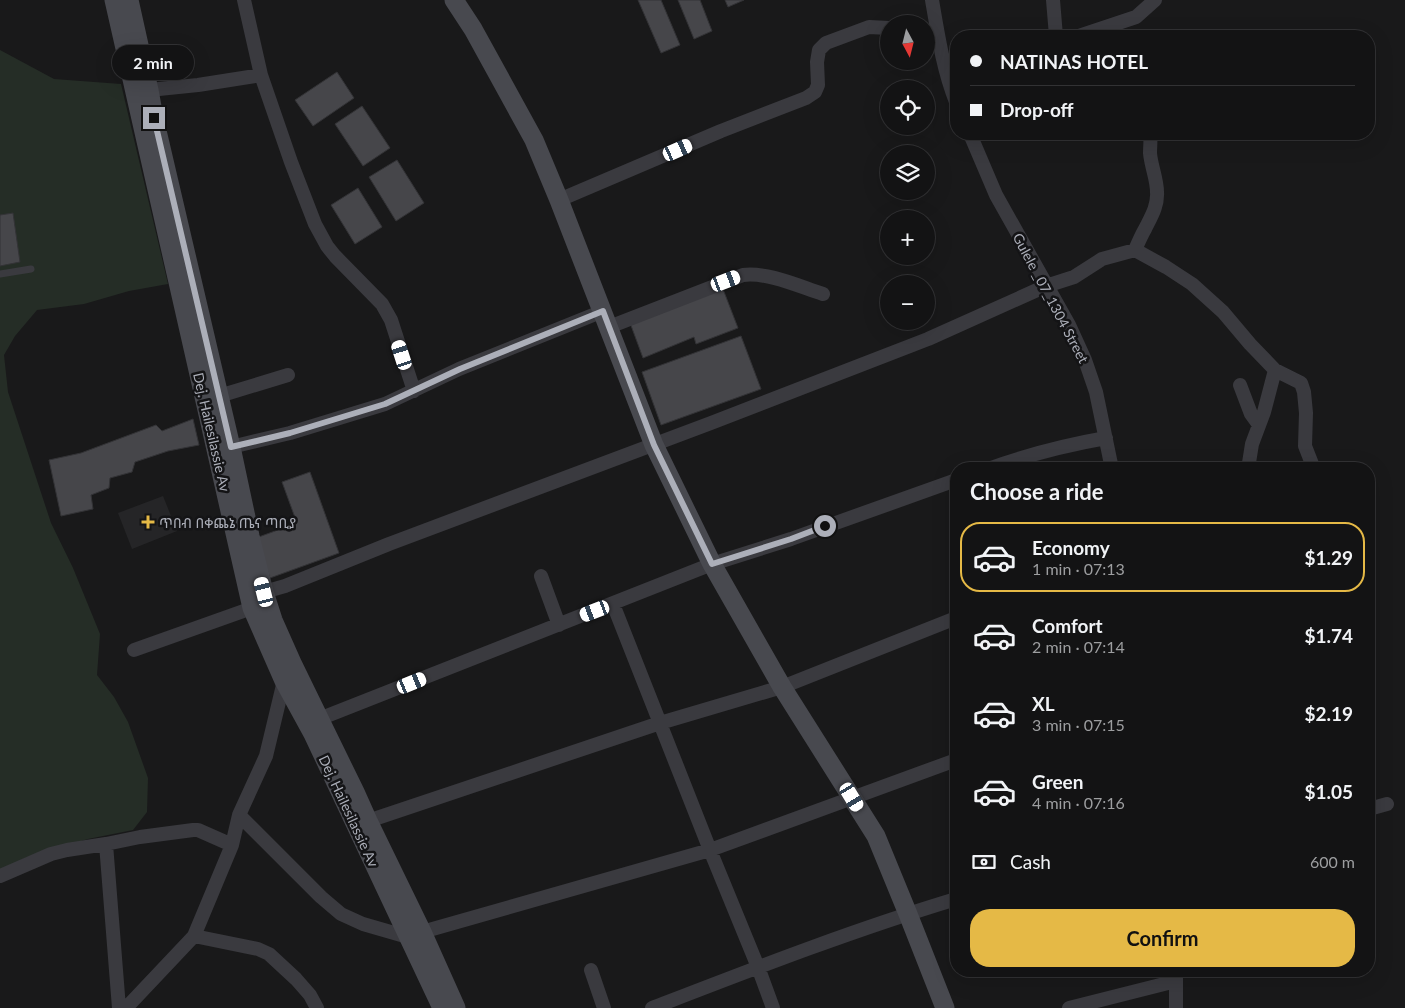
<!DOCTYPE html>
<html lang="en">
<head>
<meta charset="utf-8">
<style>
	:root { --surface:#131314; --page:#1c1c1d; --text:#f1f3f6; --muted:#9d9ea0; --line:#323234; --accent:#e5b946 }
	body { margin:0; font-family:Lato,"Noto Sans Ethiopic",sans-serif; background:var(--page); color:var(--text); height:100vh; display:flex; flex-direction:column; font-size:19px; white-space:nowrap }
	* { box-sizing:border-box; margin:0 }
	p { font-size:16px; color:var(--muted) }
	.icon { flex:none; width:28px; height:28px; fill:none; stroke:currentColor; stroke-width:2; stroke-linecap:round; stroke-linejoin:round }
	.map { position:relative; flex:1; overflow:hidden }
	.details { position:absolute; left:950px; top:462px; width:425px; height:515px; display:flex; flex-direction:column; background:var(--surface); border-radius:20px; box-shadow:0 5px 20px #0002,0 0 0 1px var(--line) }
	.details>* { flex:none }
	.top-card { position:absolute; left:950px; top:30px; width:425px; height:110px; border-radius:20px; box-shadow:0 5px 20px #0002,0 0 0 1px var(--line); display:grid; align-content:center; height:110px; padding:0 20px; background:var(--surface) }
	.needle { width:32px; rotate:173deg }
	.fabs { position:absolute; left:880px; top:15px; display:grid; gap:10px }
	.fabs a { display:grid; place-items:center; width:55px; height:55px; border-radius:50%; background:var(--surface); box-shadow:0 5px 20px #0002,0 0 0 1px var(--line); font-size:25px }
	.end { position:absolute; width:22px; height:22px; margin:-11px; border:6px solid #acafb9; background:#111; box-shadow:0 0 0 2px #111 }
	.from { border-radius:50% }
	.bubble { position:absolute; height:35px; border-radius:18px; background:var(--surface); box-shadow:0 5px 20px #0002,0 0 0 1px var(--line); font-size:16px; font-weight:700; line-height:35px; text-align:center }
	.car { position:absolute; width:15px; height:30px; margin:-15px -8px; border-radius:6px; box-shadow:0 0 4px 1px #0007; background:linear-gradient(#fff 24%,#345 0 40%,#fff 0 76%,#345 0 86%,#fff 0) }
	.top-card b { display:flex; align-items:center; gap:18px; height:48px; font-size:19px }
	.top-card b+b { border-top:1px solid var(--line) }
	.top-card i { width:12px; height:12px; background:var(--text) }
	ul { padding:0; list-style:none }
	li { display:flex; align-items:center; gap:15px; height:70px; margin:0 10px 8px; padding:0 10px; border:2px solid transparent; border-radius:20px }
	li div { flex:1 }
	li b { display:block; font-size:19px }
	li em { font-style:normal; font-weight:700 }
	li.selected { border-color:var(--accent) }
	li>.icon { width:45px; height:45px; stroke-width:1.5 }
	h2 { padding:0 20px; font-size:22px; line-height:60px }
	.pay { display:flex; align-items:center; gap:12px; height:55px; padding:0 20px; font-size:19px }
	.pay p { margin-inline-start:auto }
	.primary-button { display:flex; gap:10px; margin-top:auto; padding:10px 20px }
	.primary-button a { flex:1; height:58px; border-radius:20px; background:var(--accent); color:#111; font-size:20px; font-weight:700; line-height:58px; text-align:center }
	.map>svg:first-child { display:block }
</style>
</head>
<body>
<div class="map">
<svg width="1405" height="1008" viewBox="0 0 1405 1008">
	<rect width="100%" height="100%" fill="#19191a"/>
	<path fill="#252527" d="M163,496L177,531L132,549L118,513Z"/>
	<path fill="#252d26" d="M0,50L54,79L121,84L168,284L129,291L84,304L37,310L15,336L4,355L8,392L51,523L73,568L100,634L97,675L114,697L128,722L148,778L147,812L133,830L88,839L25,858L0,871Z"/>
	<path fill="#46464a" stroke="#333336" d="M638,0H661L680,45L661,53Z
		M678,0H700L712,31L694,39Z
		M725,0H744L728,7Z
		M337,72L354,98L313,126L295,100Z
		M362,106L390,148L363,166L335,124Z
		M397,160L424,203L396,221L369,177Z
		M358,188L382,227L355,244L331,205Z
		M13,213L20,262L0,266V215Z
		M721,284L738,328L696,344L694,337L643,358L629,320Z
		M741,336L761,389L661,425L642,372Z
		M193,419L199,445L168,451L135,462L132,472L110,478L109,488L91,495L93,509L61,516L49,460L81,453L156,425L162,431Z
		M310,472L339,553L270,578L256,538L297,523L282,482Z"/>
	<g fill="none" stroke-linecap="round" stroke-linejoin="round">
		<path stroke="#3a3a3f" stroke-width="7" d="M0,274L31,269"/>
		<path stroke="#3a3a3f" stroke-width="14" d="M244,0L261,75L291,162L315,224L327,246L335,256L382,304L391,320L414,391
			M932,0C938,35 943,69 956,102
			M1053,0L1056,36
			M1079,36L1136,17L1155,0
			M149,90L198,85L261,75
			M970,134L996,195L1069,325L1085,360L1096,392L1112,469
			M559,200L721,131L806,98L815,92L818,85L817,62L819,50L826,43L869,27L889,28
			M1135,250C1138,243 1141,236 1145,229C1151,217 1158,206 1157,192C1157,179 1151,166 1150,153C1150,146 1151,141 1150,134
			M609,327L743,275C768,272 798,286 823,294
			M1275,370L1301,383L1304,392L1306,413L1305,446L1314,469
			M1240,385L1251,414L1259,425
			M219,396L288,375
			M231,447L290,433L385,404L459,369L603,311
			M988,469C1027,455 1066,445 1106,438
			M541,576L559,625
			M264,592L285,586L389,544L711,423L928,339L1046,286L1074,277L1102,259L1135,250L1166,267L1192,284L1223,312L1250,344L1275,370L1264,412L1252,444L1248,469
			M613,604L710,850L758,967L773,1008
			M134,650L252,608
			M319,719L712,564L791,539L956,480
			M1369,809L1387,804
			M239,815L321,897L341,914L363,924L408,937
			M368,821L660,723L782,687L956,618
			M106,844L119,1008
			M0,876L51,854L67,850L106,844L140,837L193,830H198L232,845
			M422,932L710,850L956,760
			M194,936L258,949L269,954L296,979L310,995L317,1008
			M591,970L604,1008
			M126,1008L194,936L232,845L239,815L266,756L284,681
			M652,1008C753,969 853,930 956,899
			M1069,1008L1176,981
			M1176,1008V974"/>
		<path stroke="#48494f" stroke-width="19" d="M114,0L252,608L284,681L313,734L442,1008
			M129,0L149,90L154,118L231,447L250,536L264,592L273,620L293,665L355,792L368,821L422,932L456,1008
			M454,0L473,29L534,140L559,200L654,445L712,564L782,687L876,836L908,914L945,1008"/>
	</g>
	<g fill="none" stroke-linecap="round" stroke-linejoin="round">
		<path stroke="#acafb9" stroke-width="6" d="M154,118L231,447L290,433L385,404L460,369L603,311L654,445L712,564L791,539L825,526"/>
	</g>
	<path fill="#e5b946" stroke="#141416" stroke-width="2" d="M145.5 514.5h5v5h5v5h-5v5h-5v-5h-5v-5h5z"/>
	<g text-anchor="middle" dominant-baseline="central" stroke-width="5" stroke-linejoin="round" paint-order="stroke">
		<g font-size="14" fill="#acafb9" stroke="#141416">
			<text transform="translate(1051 298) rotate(62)">Gulele _07_1304 Street</text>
			<text transform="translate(212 432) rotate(77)">Dej. Hailesilassie Av</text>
			<text transform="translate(349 811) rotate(65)">Dej. Hailesilassie Av</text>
		</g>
		<g font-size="14" fill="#acafb9" stroke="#141416" text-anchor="start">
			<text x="159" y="522">ጥበብ በቀጨኔ ጤና ጣቢያ</text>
		</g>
	</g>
</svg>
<div class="fabs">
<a><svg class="needle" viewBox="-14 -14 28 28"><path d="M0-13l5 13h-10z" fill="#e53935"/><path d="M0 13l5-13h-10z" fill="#9d9ea0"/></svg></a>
<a><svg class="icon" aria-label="locate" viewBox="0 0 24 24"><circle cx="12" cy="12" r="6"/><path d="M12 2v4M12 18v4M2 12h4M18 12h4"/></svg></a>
<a><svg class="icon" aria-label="layers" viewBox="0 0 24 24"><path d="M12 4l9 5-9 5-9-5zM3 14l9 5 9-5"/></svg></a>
<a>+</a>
<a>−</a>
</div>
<i class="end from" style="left:825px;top:526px"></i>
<i class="end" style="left:154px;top:118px"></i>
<div class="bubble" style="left:112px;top:45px;width:82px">2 min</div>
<i class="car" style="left:678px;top:150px;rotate:66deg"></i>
<i class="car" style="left:726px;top:281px;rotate:69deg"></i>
<i class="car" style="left:402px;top:355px;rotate:342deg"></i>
<i class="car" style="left:264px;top:592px;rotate:346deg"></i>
<i class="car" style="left:595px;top:611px;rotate:249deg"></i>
<i class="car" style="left:412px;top:683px;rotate:68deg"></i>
<i class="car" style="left:852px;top:797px;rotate:149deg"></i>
<div class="top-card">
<b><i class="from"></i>NATINAS HOTEL</b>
<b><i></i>Drop-off</b>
</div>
<section class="details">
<h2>Choose a ride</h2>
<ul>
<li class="selected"><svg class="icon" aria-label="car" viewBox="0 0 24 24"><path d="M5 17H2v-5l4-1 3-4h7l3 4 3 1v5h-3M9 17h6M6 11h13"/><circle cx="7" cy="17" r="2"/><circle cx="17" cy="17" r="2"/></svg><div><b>Economy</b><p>1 min · 07:13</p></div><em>$1.29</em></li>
<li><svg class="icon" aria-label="car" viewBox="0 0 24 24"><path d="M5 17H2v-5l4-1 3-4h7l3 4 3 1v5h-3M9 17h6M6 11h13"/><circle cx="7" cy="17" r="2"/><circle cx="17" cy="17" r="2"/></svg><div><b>Comfort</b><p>2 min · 07:14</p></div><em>$1.74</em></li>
<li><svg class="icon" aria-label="car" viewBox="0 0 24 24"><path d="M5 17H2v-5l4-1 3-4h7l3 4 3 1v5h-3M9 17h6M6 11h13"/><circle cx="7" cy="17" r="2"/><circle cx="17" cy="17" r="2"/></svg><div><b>XL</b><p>3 min · 07:15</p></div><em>$2.19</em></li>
<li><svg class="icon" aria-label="car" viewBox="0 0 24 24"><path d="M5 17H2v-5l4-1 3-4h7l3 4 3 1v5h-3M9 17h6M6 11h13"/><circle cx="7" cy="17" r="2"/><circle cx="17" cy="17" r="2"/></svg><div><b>Green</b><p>4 min · 07:16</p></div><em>$1.05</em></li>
</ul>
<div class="pay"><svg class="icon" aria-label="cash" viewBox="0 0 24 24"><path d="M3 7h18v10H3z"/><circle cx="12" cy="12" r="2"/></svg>Cash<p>600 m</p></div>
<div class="primary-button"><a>Confirm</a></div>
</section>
</div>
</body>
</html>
